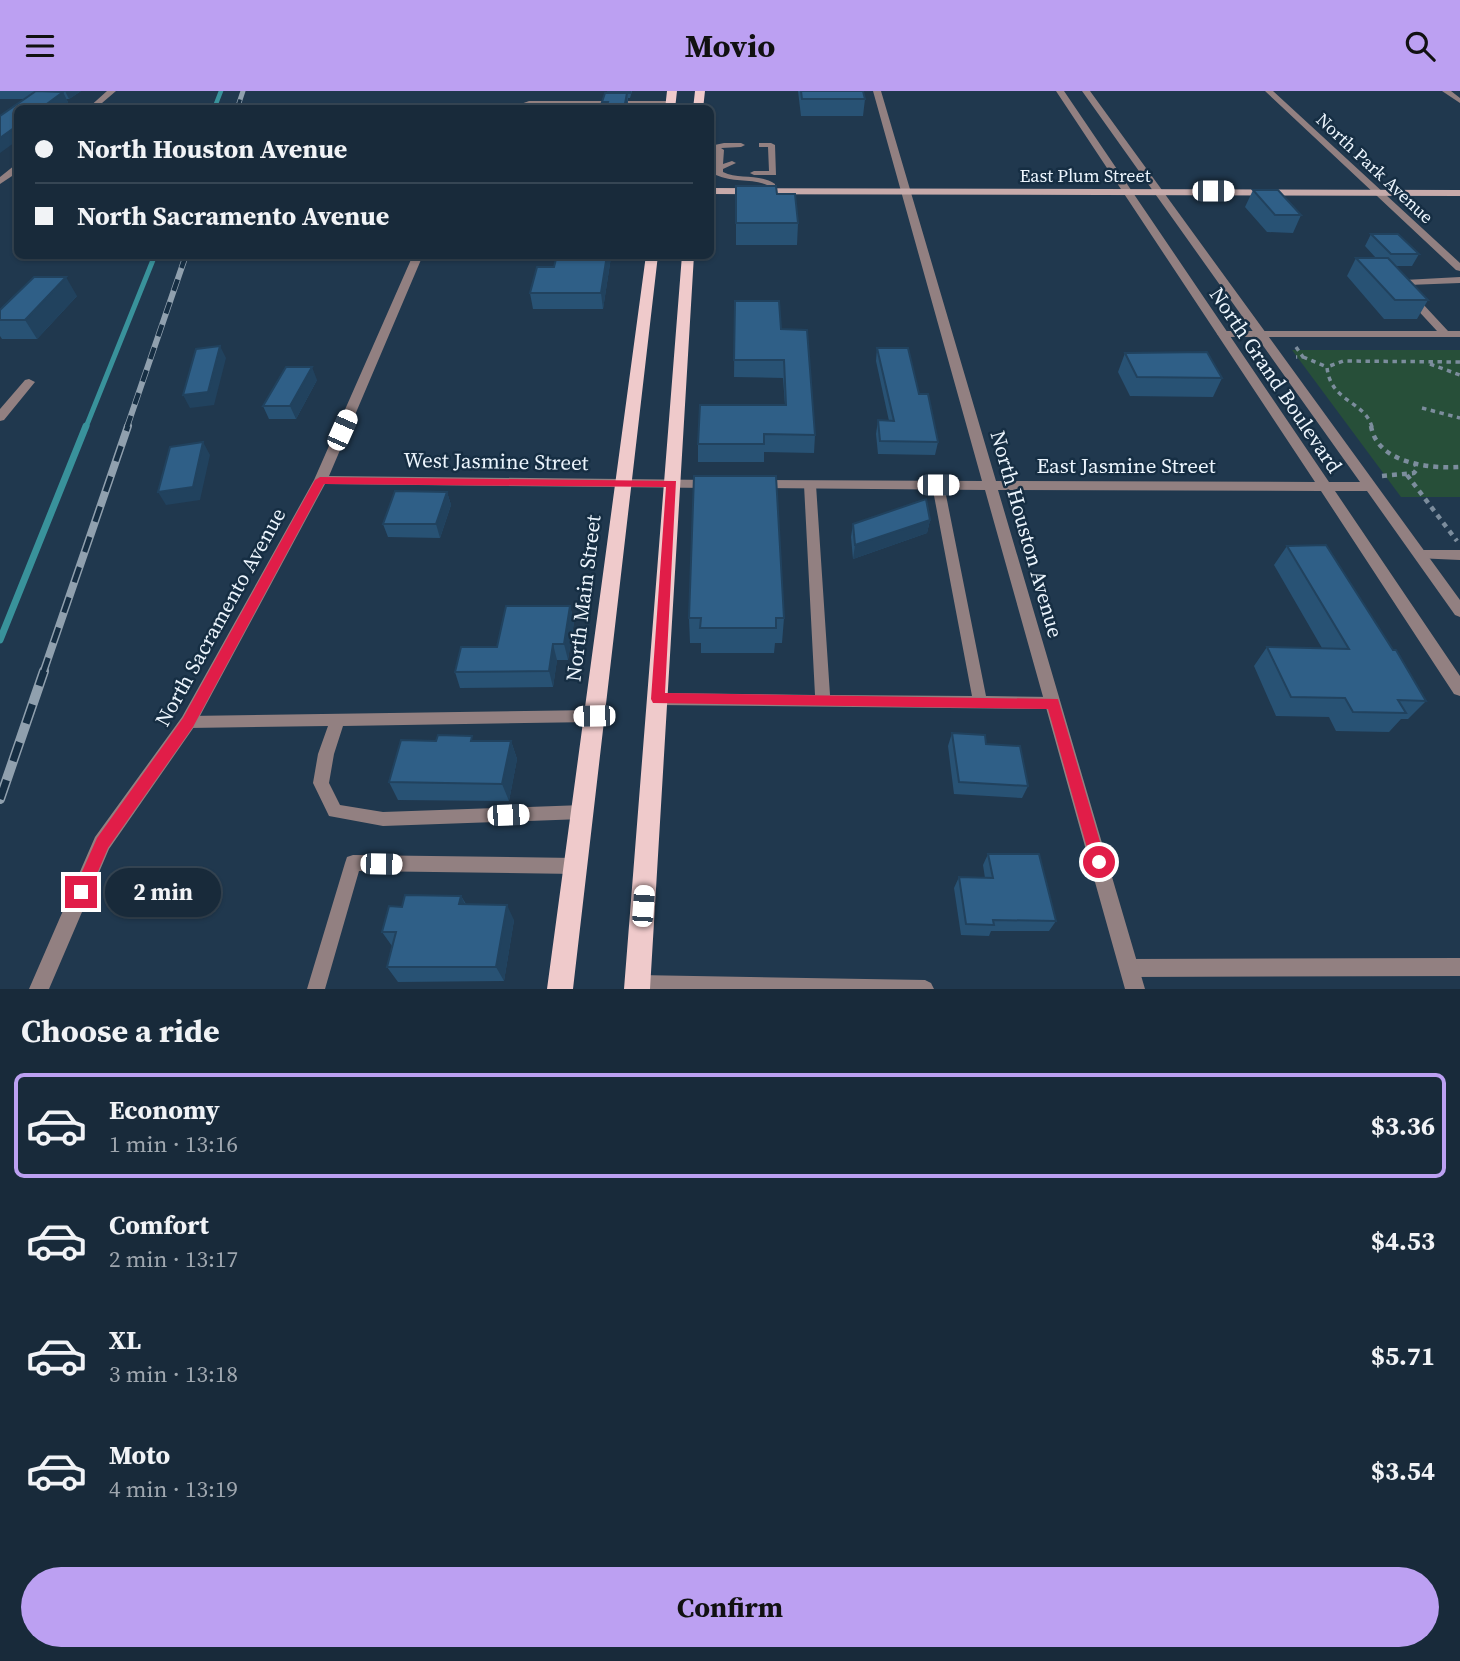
<!DOCTYPE html>
<html lang="en">
<head>
<meta charset="utf-8">
<style>
	:root { --surface:#182a3a; --page:#213242; --text:#f1f3f6; --muted:#9fa7af; --line:#364654; --accent:#bca0f2 }
	body { margin:0; font-family:"Source Serif 4",serif; background:var(--page); color:var(--text); height:100vh; display:flex; flex-direction:column; font-size:26px; white-space:nowrap }
	* { box-sizing:border-box; margin:0 }
	p { font-size:23px; color:var(--muted) }
	.icon { flex:none; width:38px; height:38px; fill:none; stroke:currentColor; stroke-width:2; stroke-linecap:round; stroke-linejoin:round }
	.map { position:relative; height:898px; overflow:hidden }
	.drawer { display:flex; flex-direction:column; background:var(--surface); flex:1 }
	.drawer>* { flex:none }
	.hud { position:absolute; left:14px; top:14px; width:700px; height:154px; border-radius:10px; box-shadow:0 2px 5px #0004,0 0 0 2px var(--line); display:grid; align-content:center; height:154px; padding:0 21px; background:var(--surface) }
	.end { position:absolute; width:32px; height:32px; margin:-16px; border:9px solid #e11d48; background:#fff; box-shadow:0 0 0 4px #fff }
	.from { border-radius:50% }
	.bubble { position:absolute; height:49px; border-radius:24px; background:var(--surface); box-shadow:0 2px 5px #0004,0 0 0 2px var(--line); font-size:23px; font-weight:700; line-height:49px; text-align:center }
	.car { position:absolute; width:21px; height:42px; margin:-21px -10px; border-radius:9px; box-shadow:0 0 5px 2px #0007; background:linear-gradient(#fff 24%,#345 0 40%,#fff 0 76%,#345 0 86%,#fff 0) }
	.hud b { display:flex; align-items:center; gap:24px; height:66px; font-size:26px }
	.hud b+b { border-top:2px solid var(--line) }
	.hud i { width:18px; height:18px; background:var(--text) }
	ul { padding:0; list-style:none }
	li { display:flex; align-items:center; gap:21px; height:105px; margin:0 14px 10px; padding:0 7px; border:4px solid transparent; border-radius:10px }
	li div { flex:1 }
	li b { display:block; font-size:26px }
	li em { font-style:normal; font-weight:700 }
	li.selected { border-color:var(--accent) }
	li>.icon { width:63px; height:63px; stroke-width:1.5 }
	h2 { padding:0 21px; font-size:32px; line-height:84px }
	.cta { display:flex; gap:14px; margin-top:auto; padding:14px 21px }
	.cta a { flex:1; height:80px; border-radius:42px; background:var(--accent); color:#111; font-size:28px; font-weight:700; line-height:80px; text-align:center }
	header { display:flex; justify-content:space-between; align-items:center; height:91px; padding:0 21px; background:var(--accent); color:#111; font-size:32px; font-weight:700 }
	.map>svg:first-child { display:block }
</style>
</head>
<body>
<header><svg class="icon" aria-label="menu" viewBox="0 0 24 24"><path d="M4 6h16M4 12h16M4 18h16"/></svg>Movio<svg class="icon" aria-label="search" viewBox="0 0 24 24"><circle cx="10" cy="10" r="6"/><path d="M15 15l6 6"/></svg></header>
<div class="map">
<svg width="1460" height="898" viewBox="0 0 1460 898">
	<rect width="100%" height="100%" fill="#20384e"/>
	<path fill="#274f39" d="M1292,259H1460V406H1401Z"/>
	<g fill="none" stroke-linecap="round" stroke-linejoin="round">
		<path stroke="#39929b" stroke-width="4.5" d="M214,18L221,0"/>
		<path stroke="#39929b" stroke-width="5" d="M86,336L155,164"/>
		<path stroke="#39929b" stroke-width="7" d="M0,549L86,335"/>
		<path stroke="#7c8d9d" stroke-width="3.5" stroke-dasharray="4.5 4.5" stroke-linecap="butt" d="M1296,256L1303,266H1296
			M1303,266L1327,276
			M1430,273L1460,284
			M1422,317L1460,327
			M1372,336C1365,310 1330,311 1327,276L1343,270L1460,271"/>
		<path stroke="#7c8d9d" stroke-width="4.5" stroke-dasharray="5 5" stroke-linecap="butt" d="M1371,335C1377,372 1429,378 1460,376
			M1407,384L1457,450
			M1382,385L1414,382L1417,378L1415,372"/>
		<path fill="#928081" fill-rule="evenodd" d="M529,10H670L673,12L670,14H530L518,18H507Z
			M724,52H741L745,54L741,56L721,57L724,59L723,73L732,70L736,72L723,78V81C739,89 759,82 775,93V101H769L767,94C751,87 733,92 716,84V60L710,59V55Z
			M759,52H771L775,54L776,84H754L750,82L754,80H769L768,56H759Z
			M1460,186V192L1408,194L1409,198L1448,240H1460V246H1222L1217,243L1222,240H1437L1401,201L1400,192L1404,189Z
			M810,390L816,394L830,604L972,605L932,394L938,390L944,394L986,605L1053,606L1058,608L1060,612L1058,616L1053,618L658,614L653,612L651,608L653,604L658,602L815,604L804,394Z
			M1420,459H1460V469L1416,467L1414,464Z
			M594,619L599,621L601,625L599,629L594,631L343,635L334,663L329,692L340,714L383,721L583,714L589,716L591,721L589,726L583,728L383,735L329,725L313,692L318,663L328,635L188,637L183,635L181,631L183,627L188,625Z
			M353,764L576,767L582,769L584,775L582,781L576,783L359,780L325,898H307L345,772L347,766Z
			M1460,867V885L1129,886L1123,883L1120,877L1123,871L1129,868Z
			M638,884L925,889L931,892L934,898H631L629,893L632,887Z"/>
		<path fill="#928081" fill-rule="evenodd" d="M107,0H116L95,18H87Z
			M873,0H881L996,390L1315,391L1056,0H1064L1329,391H1360L1082,0H1090L1460,509V526L1455,524L1367,400H1335L1460,585V605L1454,603L1321,400L998,399L1145,898H1125L985,399L759,397L752,393L759,389L982,390Z
			M1265,0H1273L1460,172V180L1456,179Z
			M1442,0H1451L1460,7V12Z
			M15,74H18V81L0,93V86Z
			M413,164H423L329,385L711,389L718,393L711,397L325,393L194,636L109,758L49,898H29L95,746L182,626L314,389Z
			M29,288L35,291L4,329L0,330V318L25,289Z"/>
		<path fill="#c7aaaa" fill-rule="evenodd" d="M710,97L1460,99V105L710,103Z"/>
		<path fill="#efcacb" fill-rule="evenodd" d="M667,0H677L675,18H665Z
			M695,0H705L703,18H693Z
			M646,164H658L573,898H547Z
			M682,164H694L650,898H624Z"/>
		<defs>
			<path id="rail-far3" d="M237,18L243,0"/>
			<path id="rail-far2" d="M127,336L186,164"/>
			<path id="rail-far1" d="M43,582L128,335"/>
			<path id="rail" d="M0,708L44,580"/>
		</defs>
		<use href="#rail-far3" stroke="#90a0ae" stroke-width="5"/>
		<use href="#rail-far2" stroke="#90a0ae" stroke-width="6"/>
		<use href="#rail-far1" stroke="#90a0ae" stroke-width="8"/>
		<use href="#rail" stroke="#90a0ae" stroke-width="10"/>
		<use href="#rail-far3" stroke="#162e43" stroke-width="3.5" stroke-dasharray="10" stroke-linecap="butt"/>
		<use href="#rail-far2" stroke="#162e43" stroke-width="4.5" stroke-dasharray="12" stroke-linecap="butt"/>
		<use href="#rail-far1" stroke="#162e43" stroke-width="5" stroke-dasharray="16" stroke-linecap="butt"/>
		<use href="#rail" stroke="#162e43" stroke-width="7" stroke-dasharray="20" stroke-linecap="butt"/>
	</g>
	<path fill="#285274" d="M0,0H81L69,8H66L68,11L60,18H18L25,8H0Z
		M632,0L630,7H628V18H603L602,11L608,2Z
		M798,0H863L865,8L863,25H801Z
		M736,95L777,103L798,132L797,154H736Z
		M1253,99L1301,124L1293,142L1267,141L1245,116Z
		M1371,143L1419,163L1412,175H1396L1428,209L1417,228H1384L1347,185L1356,167H1376L1365,155Z
		M557,164H625V166H611L603,218H533L530,202L554,176Z
		M77,205L37,248H2L0,245V219Z
		M735,210L781,238L815,344L814,362L764,361V371H698V353L785,314L783,287L734,286Z
		M877,257L919,303L938,351L935,364L878,363L876,343L878,329L889,330L876,270Z
		M1125,262L1222,287L1213,306L1130,305L1118,281Z
		M317,289L296,328H269L263,315Z
		M447,401L451,414L440,447L388,446L383,433Z
		M930,429L927,442L853,468L851,446L853,433Z
		M1287,455L1426,610L1408,628H1401L1389,641L1336,640L1329,626L1276,625L1254,575L1267,556L1322,557L1274,474Z
		M570,515L574,531L568,569H557L553,596L460,597L455,581Z
		M689,527H784L782,552H775L774,562H701V552H690Z
		M952,642L986,653L1028,695L1022,707L954,703L948,655Z
		M474,650H511L517,668L509,710L398,709L389,691Z
		M988,763L1056,830L1049,840H991L989,845L961,844L954,797L959,786L985,787L983,774Z
		M461,805L466,813L514,829L504,890L398,891L387,876L392,855L382,841L402,816Z"/>
	<path fill="#21425e" d="M65,0H81L69,8Z
		M63,1L68,11L60,18H40Z
		M627,2L628,18H624Z
		M18,34V49L0,62V47Z
		M607,164H611V166L603,218L601,202Z
		M66,186L77,205L37,248L25,229Z
		M220,255L226,267L214,314L190,317L183,304Z
		M312,276L317,289L296,328L290,315Z
		M203,351L210,364L200,409L166,414L158,401Z
		M447,401L451,414L440,447L436,433Z
		M930,429L927,442L853,468L855,454Z
		M570,515L574,531L568,569L564,553Z
		M553,553L557,569L553,596L549,580Z
		M511,650L517,668L509,710L502,693Z
		M461,805L469,821L459,813Z
		M507,814L514,829L504,890L496,876Z"/>
	<path fill="#2f5f87" stroke="#21425e" stroke-width="2" d="M36,0L63,1L40,18H18V34L0,47V25Z
		M608,0H630V2H608Z
		M801,0H863L865,8H802Z
		M605,2H627L624,18H606L608,11H602Z
		M736,95H776L777,103H795L798,132H736Z
		M1253,99H1278L1301,124H1275Z
		M1371,143H1398L1419,163H1391Z
		M557,164H607L601,202H530L537,176H554Z
		M1356,167H1388L1428,209H1395Z
		M34,186H66L25,229H0V219Z
		M735,210H779L781,238L807,239L815,344L764,343V353H698L700,314H786L784,269H734Z
		M220,255L208,301L183,304L196,258Z
		M877,257H908L919,303H928L938,351L880,350L878,329L894,330Z
		M1207,261L1222,287L1137,286L1125,262Z
		M286,276H312L290,315H263Z
		M203,351L193,396L158,401L170,356Z
		M694,385H776L784,527H776V537H700L701,527H689Z
		M395,400L447,401L436,433H383Z
		M926,408L930,429L855,454L853,433Z
		M1326,454L1393,559H1396L1426,610L1398,609L1406,622L1353,621L1345,607L1291,606L1267,556L1349,558L1287,455Z
		M506,515H570L564,553H553L549,580L455,581L461,556H497Z
		M952,642L985,644L986,653L1020,655L1028,695L959,691Z
		M438,644L472,645L471,650H511L502,693L389,691L401,649L436,650Z
		M988,763H1039L1056,830L993,829L994,834L966,833L959,786L993,787Z
		M405,804L461,805L459,813L507,814L496,876H387L396,841H382L389,815L402,816Z"/>
	<path fill="#e11d48" d="M320,386L676,390L665,602L1058,608L1106,771L1104,776L1099,778L1093,776L1091,771L1048,618L653,612L651,608L666,396L324,393L193,636L108,757L87,806L81,809L76,806L73,801L97,747L183,627L315,389Z"/>
	<g text-anchor="middle" dominant-baseline="central" stroke-width="5" stroke-linejoin="round" paint-order="stroke">
		<g font-size="18" fill="#ecf5fd" stroke="#162e43">
			<text transform="translate(1375 77) rotate(43)">North Park Avenue</text>
			<text x="1085" y="84">East Plum Street</text>
		</g>
		<g font-size="21" fill="#ecf5fd" stroke="#162e43">
			<text transform="translate(1276 289) rotate(56)">North Grand Boulevard</text>
			<text transform="translate(496 370) rotate(1)">West Jasmine Street</text>
			<text x="1126" y="374">East Jasmine Street</text>
			<text transform="translate(1027 443) rotate(74)">North Houston Avenue</text>
			<text transform="translate(583 507) rotate(-83)">North Main Street</text>
			<text transform="translate(220 526) rotate(-61)">North Sacramento Avenue</text>
		</g>
	</g>
</svg>
<i class="end from" style="left:1099px;top:771px"></i>
<i class="end" style="left:81px;top:801px"></i>
<div class="bubble" style="left:105px;top:777px;width:116px">2 min</div>
<i class="car" style="left:1213px;top:100px;rotate:90deg"></i>
<i class="car" style="left:342px;top:339px;rotate:24deg"></i>
<i class="car" style="left:938px;top:394px;rotate:90deg"></i>
<i class="car" style="left:594px;top:625px;rotate:269deg"></i>
<i class="car" style="left:508px;top:724px;rotate:88deg"></i>
<i class="car" style="left:381px;top:773px;rotate:91deg"></i>
<i class="car" style="left:643px;top:815px;rotate:4deg"></i>
<div class="hud">
<b><i class="from"></i>North Houston Avenue</b>
<b><i></i>North Sacramento Avenue</b>
</div>
</div>
<section class="drawer">
<h2>Choose a ride</h2>
<ul>
<li class="selected"><svg class="icon" aria-label="car" viewBox="0 0 24 24"><path d="M5 17H2v-5l4-1 3-4h7l3 4 3 1v5h-3M9 17h6M6 11h13"/><circle cx="7" cy="17" r="2"/><circle cx="17" cy="17" r="2"/></svg><div><b>Economy</b><p>1 min · 13:16</p></div><em>$3.36</em></li>
<li><svg class="icon" aria-label="car" viewBox="0 0 24 24"><path d="M5 17H2v-5l4-1 3-4h7l3 4 3 1v5h-3M9 17h6M6 11h13"/><circle cx="7" cy="17" r="2"/><circle cx="17" cy="17" r="2"/></svg><div><b>Comfort</b><p>2 min · 13:17</p></div><em>$4.53</em></li>
<li><svg class="icon" aria-label="car" viewBox="0 0 24 24"><path d="M5 17H2v-5l4-1 3-4h7l3 4 3 1v5h-3M9 17h6M6 11h13"/><circle cx="7" cy="17" r="2"/><circle cx="17" cy="17" r="2"/></svg><div><b>XL</b><p>3 min · 13:18</p></div><em>$5.71</em></li>
<li><svg class="icon" aria-label="car" viewBox="0 0 24 24"><path d="M5 17H2v-5l4-1 3-4h7l3 4 3 1v5h-3M9 17h6M6 11h13"/><circle cx="7" cy="17" r="2"/><circle cx="17" cy="17" r="2"/></svg><div><b>Moto</b><p>4 min · 13:19</p></div><em>$3.54</em></li>
</ul>
<div class="cta"><a>Confirm</a></div>
</section>
</body>
</html>
